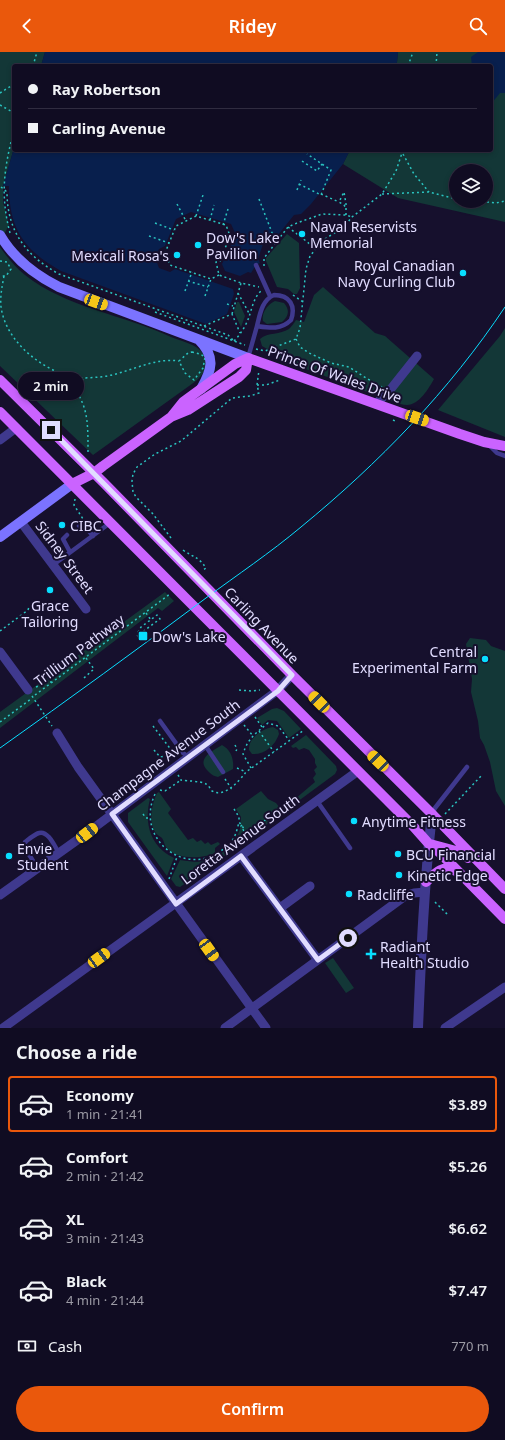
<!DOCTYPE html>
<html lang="en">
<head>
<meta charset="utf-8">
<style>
	:root { --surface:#100c22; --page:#1e1a2f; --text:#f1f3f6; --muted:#9c9ba5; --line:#302c40; --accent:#ea580c }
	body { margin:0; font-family:"Noto Sans",sans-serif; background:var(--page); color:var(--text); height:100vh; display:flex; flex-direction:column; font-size:15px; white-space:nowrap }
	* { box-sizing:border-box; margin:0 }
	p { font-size:13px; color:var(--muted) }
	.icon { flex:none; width:22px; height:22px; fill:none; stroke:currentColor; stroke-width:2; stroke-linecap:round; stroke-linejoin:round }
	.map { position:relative; height:976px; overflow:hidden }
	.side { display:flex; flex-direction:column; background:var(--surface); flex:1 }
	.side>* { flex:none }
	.banner { position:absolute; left:12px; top:12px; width:481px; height:88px; border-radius:4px; box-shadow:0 2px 6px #0003,0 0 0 1px var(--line); display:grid; align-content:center; height:88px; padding:0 16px; background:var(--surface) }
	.tools { position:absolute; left:449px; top:112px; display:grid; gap:8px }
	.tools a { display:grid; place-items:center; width:44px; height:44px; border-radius:50%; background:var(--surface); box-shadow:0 2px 6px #0003,0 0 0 1px var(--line); font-size:20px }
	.end { position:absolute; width:18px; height:18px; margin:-9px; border:5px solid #e1dcff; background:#111; box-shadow:0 0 0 2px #111 }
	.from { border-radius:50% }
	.bubble { position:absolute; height:28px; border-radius:14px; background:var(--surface); box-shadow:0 2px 6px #0003,0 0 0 1px var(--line); font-size:13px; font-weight:600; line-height:28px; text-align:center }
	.car { position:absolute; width:12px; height:24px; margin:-12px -6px; border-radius:5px; box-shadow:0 0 3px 1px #0007; background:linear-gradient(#f5c518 24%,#345 0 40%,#f5c518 0 76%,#345 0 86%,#f5c518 0) }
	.banner b { display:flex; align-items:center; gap:14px; height:38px; font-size:15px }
	.banner b+b { border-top:1px solid var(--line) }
	.banner i { width:10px; height:10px; background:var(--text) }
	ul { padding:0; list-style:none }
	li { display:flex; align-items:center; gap:12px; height:56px; margin:0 8px 6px; padding:0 8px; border:2px solid transparent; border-radius:4px }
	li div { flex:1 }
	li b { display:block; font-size:15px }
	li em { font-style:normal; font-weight:600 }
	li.on { border-color:var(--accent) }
	li>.icon { width:36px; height:36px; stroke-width:1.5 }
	h2 { padding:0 16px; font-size:18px; line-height:48px }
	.pay { display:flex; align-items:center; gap:10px; height:44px; padding:0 16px; font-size:15px }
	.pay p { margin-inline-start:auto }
	.primary-button { display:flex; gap:8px; margin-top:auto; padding:8px 16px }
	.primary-button a { flex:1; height:46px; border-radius:24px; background:var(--accent); color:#fff; font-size:16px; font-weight:600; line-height:46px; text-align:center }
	header { display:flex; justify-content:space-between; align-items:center; height:52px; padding:0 16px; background:var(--accent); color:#fff; font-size:18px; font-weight:600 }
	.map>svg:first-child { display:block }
</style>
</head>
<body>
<header><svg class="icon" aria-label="back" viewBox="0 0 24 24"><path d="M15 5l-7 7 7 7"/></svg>Ridey<svg class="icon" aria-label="search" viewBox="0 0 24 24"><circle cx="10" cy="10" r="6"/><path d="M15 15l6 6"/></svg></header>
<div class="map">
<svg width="505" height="976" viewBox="0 0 505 976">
	<rect width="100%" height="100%" fill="#16102d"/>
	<path fill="#133737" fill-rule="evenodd" d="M0,0H45L41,14H14V96L3,134V150L9,173L0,190Z
		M398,0H505V170L398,146L343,112L350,98H491V14H395L397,10ZM456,119H486V149H456Z
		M287,182L299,191L300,236L297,242H294L288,237L277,235L266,209V206Z
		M0,195C7,205 15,215 25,223C65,255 124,263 171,285C181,289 196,292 203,301C212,311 204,322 196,329L93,403L0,314Z
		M323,235L375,281L385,284L434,327C429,336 419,353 407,353C403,353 398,351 394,350L279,307L278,303L262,294L260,287C268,280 280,283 289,277C291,275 294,271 296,268L304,270L314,243Z
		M275,249L284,251C290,258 289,264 282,270L267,272L263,269C261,261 268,252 275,249Z
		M237,250H239L245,264L241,275L234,260Z
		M505,276V385L438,358L500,284Z
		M165,540L174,549L162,559L158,556L0,676V660Z
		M470,586L486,588L491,594L505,599V754L496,739L490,710L484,693L480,686L478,669L471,640L472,627L466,592Z
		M277,656L284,659L301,677L289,686L277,669L268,668L262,673L257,666L272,657Z
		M273,675L278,678L279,682C275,694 264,703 252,702L249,698C248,686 262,677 273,675Z
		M306,683L336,714L337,718L335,722L297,750L295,747L315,730L313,726L316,722L314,718L317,715L315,711V707L309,698L304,696L299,698L296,695L293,696L291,694Z
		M222,693C231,698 234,707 233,717L218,725C213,724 211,722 207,718C196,706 213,699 222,693Z
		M261,739L268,747L276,751L283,760L240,793L235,790L240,777L241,765L236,757Z
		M159,740L171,757L168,761L188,788L193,786L197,790L201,788L205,792L208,790L211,793L218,790L220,792L215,796V801C203,807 175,808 166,795C164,792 164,789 162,786C160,784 157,783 155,780C148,769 152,752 157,741Z
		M148,746L150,747C145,766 148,786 163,799C166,802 171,804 174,806L167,824L128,770V761Z
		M230,795L233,798L180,835L176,834L171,827L180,808C205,812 210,810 230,795Z
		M333,906L354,936L346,941L325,911Z"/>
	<path fill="#081f4d" d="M45,0H398L397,10L395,14H41Z
		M478,0H505V41H500L491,52V14H472L471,5Z
		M14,96V98H350L343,112L311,152L301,162L294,163L274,188L263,192L258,207L260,211L256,213L251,221L248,220L240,224L225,219L222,212L236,183L231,172L191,160L176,167L165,194L159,197L156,208L159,216L170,220L175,217L233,237L234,242L227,262L206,272L61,219C24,198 9,177 9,134H3Z"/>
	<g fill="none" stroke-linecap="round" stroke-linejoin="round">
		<path stroke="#2ac4c0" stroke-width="1.5" stroke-dasharray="2 3" stroke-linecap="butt" d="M33,14L37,0
			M408,14L413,0
			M436,14L437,0
			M0,41L14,32
			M0,53L14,61
			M403,102L414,122L429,140
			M302,109L317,119L322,112
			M299,132L321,143L331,118L307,102
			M1,135L7,140C7,179 26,204 59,222L228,283L234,289
			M297,138L301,128
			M321,142L339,150
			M382,142L429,140L456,147
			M259,147L276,191
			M477,149L496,151L505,149
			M177,152L186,169
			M346,163V152L344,140L339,150L344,153L346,156
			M196,164L203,143
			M210,168L214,153
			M155,171L174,178
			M223,173L228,157
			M288,175L315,196
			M10,181C0,143 4,116 14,78
			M149,184L169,191
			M0,209L7,210L11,217L6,224H0
			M264,214V206L288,175L297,171L322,162L346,163L352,165
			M219,223L211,227L170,213L165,201L176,174L196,164L226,173L230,184L220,209L216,210L219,223L241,231L259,235
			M4,224C2,235 0,244 1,255C5,283 28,305 51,317C56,319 60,323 65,324C75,327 88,326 99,325C126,323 151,305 179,309
			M188,229L208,235
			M185,239L192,220
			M238,241L250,263
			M293,243L303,250
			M205,244L211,227
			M227,252L233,254
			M155,260L245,293
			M232,262L241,231
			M204,274L232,262L240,281
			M296,287L300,295L309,301L331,311L349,315L366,326L382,335
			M234,289C241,282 246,273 249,265C252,256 254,245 261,239
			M256,297L265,299L296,287L300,276L306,217L310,204L323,188L343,176L352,165L382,142L396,119L403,98
			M192,300L200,302L205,305L203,316L194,328L185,321L179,309L188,301Z
			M65,324C88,351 88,365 88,400
			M257,333H266L280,328
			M76,337L84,326
			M393,368L397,370
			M75,447L74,453L83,467
			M171,486L153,462L136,445L133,440L132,429L133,422L137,415L155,402L181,389L232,346L250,344L259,341L257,333L259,318
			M183,498C194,506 198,504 206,516L202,519
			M146,561L151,568
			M0,579L28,558L29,555
			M138,585L137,582L141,575L157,563L160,567L141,581L142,584
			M84,626L94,617L86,606
			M36,635L48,630H53
			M239,638L251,639L260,638
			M35,643L170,542
			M32,644L52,674
			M255,665L262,675
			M0,670L31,647
			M244,673L253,684
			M153,674L172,699L166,704L170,710
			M259,679L274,700
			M235,693L237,697L236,699
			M154,698L160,705L166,704
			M237,716L246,720
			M251,716L243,702C248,686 256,681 268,671L278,674L289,688
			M178,723L181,728C187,729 201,729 206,732C209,733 210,737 212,739C225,746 239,729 246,720L304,678
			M225,727L233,739
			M160,738L165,739L181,728
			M155,742C133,790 192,831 229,792C235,787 237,778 239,770
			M234,757L239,765V770L251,786
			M143,762L146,766H150
			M445,762L482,723
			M264,769L269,765L271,771
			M242,773L241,774L244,779
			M229,792L239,795
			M169,827L177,805
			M435,850L449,864"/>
		<path stroke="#3f398e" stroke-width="4.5" d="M256,213L270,244
			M274,243C290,243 296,254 291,268C281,278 270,276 257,274C260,262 262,248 274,243Z
			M248,306L257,274
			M490,394L497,401L505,404
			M79,474L83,472L93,484
			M67,483L63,487L70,500
			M53,513L110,471
			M160,669L183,701L189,705
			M205,693L223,720
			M317,749L350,796
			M432,762L435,756L467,715
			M38,817L25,796V790C29,787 35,782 39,781C48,778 55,795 59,801"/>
		<path stroke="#3f398e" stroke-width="9" d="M376,352L390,338L417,304
			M0,388L16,376
			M21,470L86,557
			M0,600L28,638
			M57,681L78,715L266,976
			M241,804L318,908
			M0,843L87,781L277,639L292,623
			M280,856L310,834
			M3,976L358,719
			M225,976L405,844L414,841L425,840
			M445,976L505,935"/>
		<path stroke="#3f398e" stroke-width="10" d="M418,976C421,904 424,833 432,762"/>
		<path stroke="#7b73ff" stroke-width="10" d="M0,183C14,207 35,223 59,235L248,306
			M199,288C216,305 212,318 201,337
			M0,485L72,432"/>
		<path stroke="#ca63ff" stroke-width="10" d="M248,306L460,382L484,390L505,394
			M0,328L104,431L292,623L432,762L505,837
			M0,360C138,498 275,636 413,774L429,792L440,801L505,867
			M171,365L188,358L239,325L246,318L248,306
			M72,432L94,421L103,414L171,365L183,350L235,312L248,306
			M430,792L456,799L468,806
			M426,830C435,821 443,812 456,819"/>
		<path stroke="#08deff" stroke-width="1" d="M0,696C69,647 138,597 206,546C237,523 270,501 301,475C379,411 449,339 505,255"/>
	</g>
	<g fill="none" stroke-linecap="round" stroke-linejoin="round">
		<path stroke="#e1dcff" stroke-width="5" d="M51,378L292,623L278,639L112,762L176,852L241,804L318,908L348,886"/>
	</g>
	<g fill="#08deff" stroke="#16102d" stroke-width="1.5">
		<circle cx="302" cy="182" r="4"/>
		<circle cx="198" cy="193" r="4"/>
		<circle cx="177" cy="203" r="4"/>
		<circle cx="463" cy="221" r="4"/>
		<circle cx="62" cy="473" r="4"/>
		<circle cx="50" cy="538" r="4"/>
		<rect x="138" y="579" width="10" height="10" rx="2"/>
		<circle cx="485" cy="607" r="4"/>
		<circle cx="354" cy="769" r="4"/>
		<circle cx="398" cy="802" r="4"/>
		<circle cx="9" cy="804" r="4"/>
		<circle cx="399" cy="823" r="4"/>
		<circle cx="349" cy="842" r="4"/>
		<path d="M369 896h4v4h4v4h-4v4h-4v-4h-4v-4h4z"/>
	</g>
	<g text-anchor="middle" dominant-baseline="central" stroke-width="4" stroke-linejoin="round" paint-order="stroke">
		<g font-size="14" fill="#e1dcff" stroke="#16102d" text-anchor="start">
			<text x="310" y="174">Naval Reservists<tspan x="310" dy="16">Memorial</tspan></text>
			<text x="206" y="185">Dow's Lake<tspan x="206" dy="16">Pavilion</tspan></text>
			<text x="169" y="203" text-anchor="end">Mexicali Rosa's</text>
			<text x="455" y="213" text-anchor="end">Royal Canadian<tspan x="455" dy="16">Navy Curling Club</tspan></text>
			<text x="70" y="473">CIBC</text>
			<text x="50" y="553" text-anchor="middle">Grace<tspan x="50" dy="16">Tailoring</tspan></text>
			<text x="152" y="584">Dow's Lake</text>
			<text x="477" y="599" text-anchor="end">Central<tspan x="477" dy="16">Experimental Farm</tspan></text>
			<text x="362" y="769">Anytime Fitness</text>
			<text x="17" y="796">Envie<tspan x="17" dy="16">Student</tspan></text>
			<text x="406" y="802">BCU Financial</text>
			<text x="407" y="823">Kinetic Edge</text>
			<text x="357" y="842">Radcliffe</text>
			<text x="380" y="894">Radiant<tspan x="380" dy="16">Health Studio</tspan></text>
		</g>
		<g font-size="14" fill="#e1dcff" stroke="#16102d">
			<text transform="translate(335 322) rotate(20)">Prince Of Wales Drive</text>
			<text transform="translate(65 505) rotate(53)">Sidney Street</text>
			<text transform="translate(262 573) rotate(46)">Carling Avenue</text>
			<text transform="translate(79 598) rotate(-37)">Trillium Pathway</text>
			<text transform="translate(168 703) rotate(-37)">Champagne Avenue South</text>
			<text transform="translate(240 787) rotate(-36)">Loretta Avenue South</text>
		</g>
	</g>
</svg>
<div class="tools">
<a><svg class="icon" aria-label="layers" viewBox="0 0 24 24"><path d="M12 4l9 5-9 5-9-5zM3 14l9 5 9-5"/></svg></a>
</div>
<i class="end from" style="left:348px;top:886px"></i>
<i class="end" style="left:51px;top:378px"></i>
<div class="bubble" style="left:18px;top:320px;width:66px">2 min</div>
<i class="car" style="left:96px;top:250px;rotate:110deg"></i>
<i class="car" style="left:417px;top:366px;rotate:109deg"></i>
<i class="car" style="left:319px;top:650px;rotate:315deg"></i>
<i class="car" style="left:378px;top:709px;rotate:314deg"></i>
<i class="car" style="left:87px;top:781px;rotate:52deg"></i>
<i class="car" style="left:209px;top:898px;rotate:144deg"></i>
<i class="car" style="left:99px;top:906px;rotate:54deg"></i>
<div class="banner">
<b><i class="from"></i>Ray Robertson</b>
<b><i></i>Carling Avenue</b>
</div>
</div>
<section class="side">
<h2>Choose a ride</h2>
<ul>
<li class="on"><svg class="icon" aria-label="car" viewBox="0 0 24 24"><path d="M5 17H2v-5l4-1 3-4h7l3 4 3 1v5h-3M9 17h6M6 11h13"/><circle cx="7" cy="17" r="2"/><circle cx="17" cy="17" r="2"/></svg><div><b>Economy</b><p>1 min · 21:41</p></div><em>$3.89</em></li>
<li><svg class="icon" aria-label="car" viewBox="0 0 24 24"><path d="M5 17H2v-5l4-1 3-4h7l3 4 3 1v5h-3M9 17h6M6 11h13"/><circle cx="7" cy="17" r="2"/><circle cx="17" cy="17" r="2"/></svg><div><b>Comfort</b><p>2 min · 21:42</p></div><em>$5.26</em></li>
<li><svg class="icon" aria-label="car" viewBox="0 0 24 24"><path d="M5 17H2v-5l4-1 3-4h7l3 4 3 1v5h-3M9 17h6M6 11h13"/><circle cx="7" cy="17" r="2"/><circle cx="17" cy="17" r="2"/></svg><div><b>XL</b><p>3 min · 21:43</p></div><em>$6.62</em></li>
<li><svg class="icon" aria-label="car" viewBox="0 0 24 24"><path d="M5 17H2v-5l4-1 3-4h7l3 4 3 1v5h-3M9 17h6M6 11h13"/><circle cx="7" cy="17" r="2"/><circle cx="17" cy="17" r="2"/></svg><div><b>Black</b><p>4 min · 21:44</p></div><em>$7.47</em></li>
</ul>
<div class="pay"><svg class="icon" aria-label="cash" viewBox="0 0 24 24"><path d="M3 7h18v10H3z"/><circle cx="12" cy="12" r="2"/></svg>Cash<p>770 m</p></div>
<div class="primary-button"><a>Confirm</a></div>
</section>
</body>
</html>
